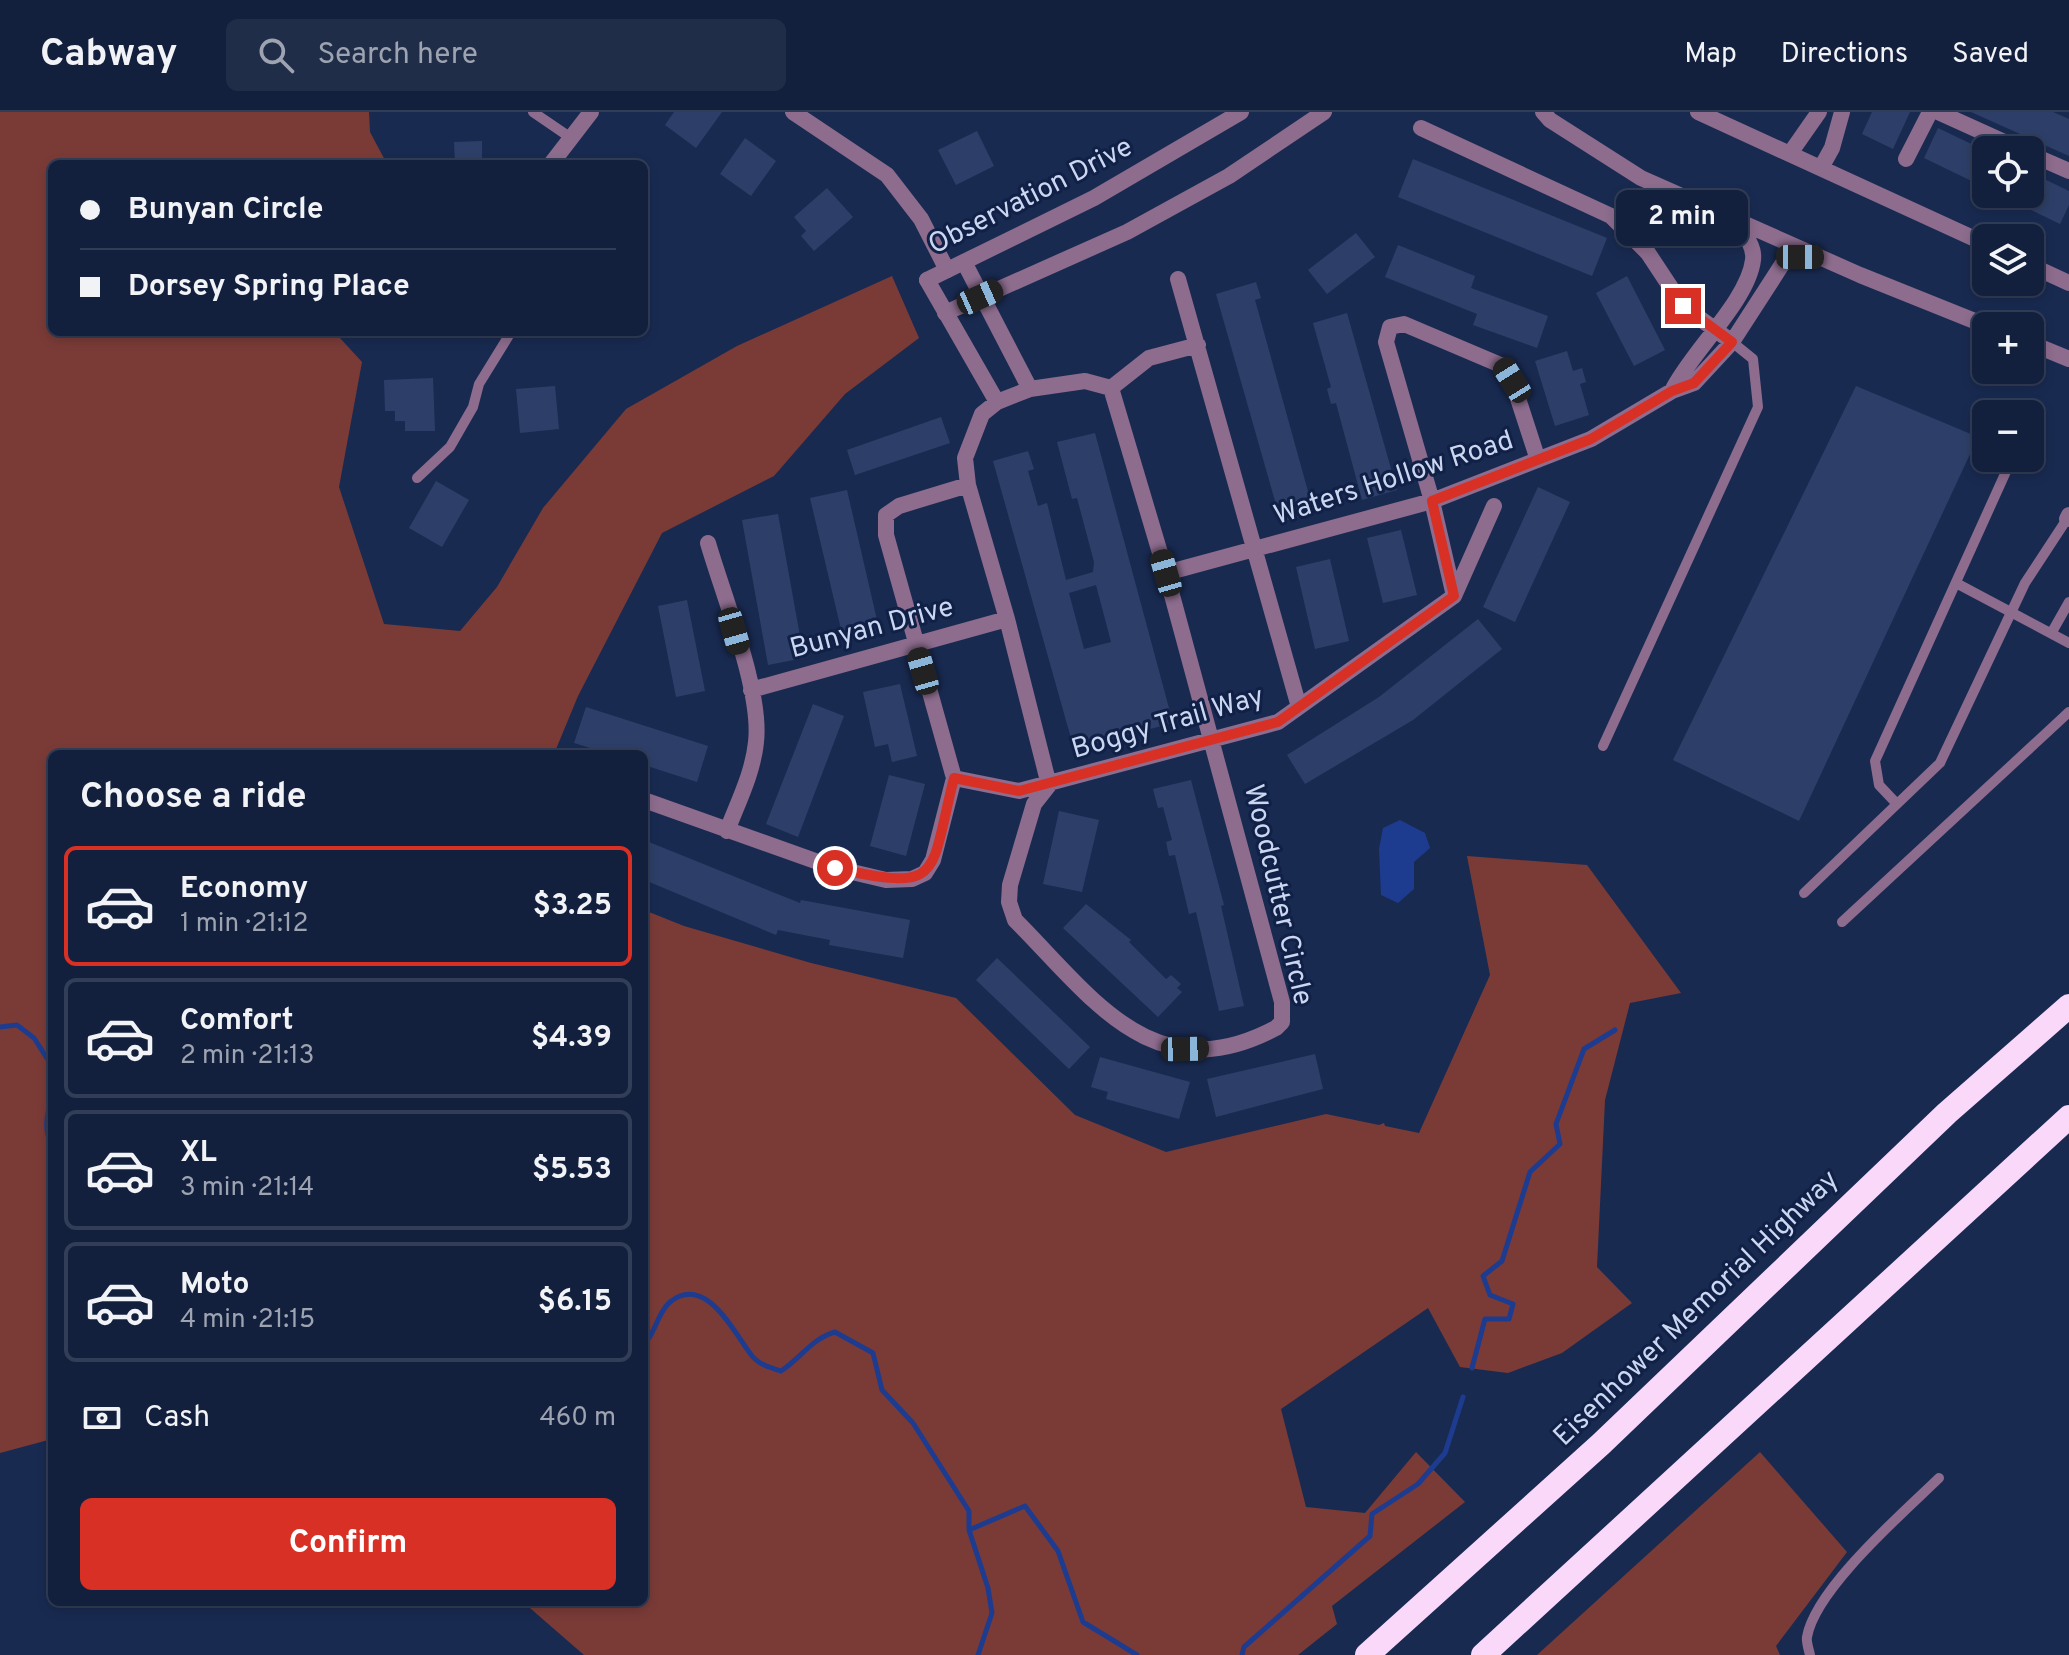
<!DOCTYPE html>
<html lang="en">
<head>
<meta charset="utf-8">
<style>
	:root { --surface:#13203d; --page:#202d48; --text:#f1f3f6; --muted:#9da3b0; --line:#323e57; --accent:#d93025 }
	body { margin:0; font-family:Overpass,sans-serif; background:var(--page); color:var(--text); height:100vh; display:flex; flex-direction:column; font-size:30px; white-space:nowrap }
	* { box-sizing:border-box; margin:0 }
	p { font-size:26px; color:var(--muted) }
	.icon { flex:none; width:44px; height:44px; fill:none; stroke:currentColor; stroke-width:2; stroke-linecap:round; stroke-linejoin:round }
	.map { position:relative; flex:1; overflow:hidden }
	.side { position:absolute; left:48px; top:638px; width:600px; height:856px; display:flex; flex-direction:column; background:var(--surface); border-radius:12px; box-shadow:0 4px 12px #0003,0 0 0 2px var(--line) }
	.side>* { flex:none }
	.banner { position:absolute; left:48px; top:48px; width:600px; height:176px; border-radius:12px; box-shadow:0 4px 12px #0003,0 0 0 2px var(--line); display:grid; align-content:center; height:176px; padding:0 32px; background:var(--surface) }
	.buttons { position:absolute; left:1972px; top:24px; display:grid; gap:16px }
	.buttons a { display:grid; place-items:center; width:72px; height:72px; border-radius:12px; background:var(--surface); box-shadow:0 4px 12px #0003,0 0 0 2px var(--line); font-size:40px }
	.end { position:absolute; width:36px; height:36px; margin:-18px; border:10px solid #d93025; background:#fff; box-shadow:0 0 0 4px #fff }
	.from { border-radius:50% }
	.bubble { position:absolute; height:56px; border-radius:12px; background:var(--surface); box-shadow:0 4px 12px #0003,0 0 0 2px var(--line); font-size:26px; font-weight:700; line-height:56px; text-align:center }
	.car { position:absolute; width:24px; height:48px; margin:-24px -12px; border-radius:10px; box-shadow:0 0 6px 2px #0007; background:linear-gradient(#222 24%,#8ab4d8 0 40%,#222 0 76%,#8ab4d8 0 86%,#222 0) }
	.banner b { display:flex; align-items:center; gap:28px; height:76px; font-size:30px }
	.banner b+b { border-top:2px solid var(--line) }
	.banner i { width:20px; height:20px; background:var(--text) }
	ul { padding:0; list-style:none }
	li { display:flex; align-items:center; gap:24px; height:120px; margin:0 16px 12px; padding:0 16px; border:4px solid var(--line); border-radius:12px }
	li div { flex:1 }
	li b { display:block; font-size:30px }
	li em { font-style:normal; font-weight:700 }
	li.current { border-color:var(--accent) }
	li>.icon { width:72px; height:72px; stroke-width:1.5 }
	h2 { padding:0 32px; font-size:36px; line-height:96px }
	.pay { display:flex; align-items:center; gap:20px; height:88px; padding:0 32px; font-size:30px }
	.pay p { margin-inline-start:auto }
	.action { display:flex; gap:16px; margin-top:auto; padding:16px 32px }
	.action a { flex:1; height:92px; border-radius:12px; background:var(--accent); color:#fff; font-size:32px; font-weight:700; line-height:92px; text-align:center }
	header { display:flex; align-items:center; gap:48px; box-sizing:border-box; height:112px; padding:0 40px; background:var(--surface); border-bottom:2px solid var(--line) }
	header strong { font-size:38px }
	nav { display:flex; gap:44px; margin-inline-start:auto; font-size:28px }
	.search { width:560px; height:72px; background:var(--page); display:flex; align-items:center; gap:20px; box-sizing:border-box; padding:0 28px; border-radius:12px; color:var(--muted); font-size:30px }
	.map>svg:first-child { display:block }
</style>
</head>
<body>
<header>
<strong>Cabway</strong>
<div class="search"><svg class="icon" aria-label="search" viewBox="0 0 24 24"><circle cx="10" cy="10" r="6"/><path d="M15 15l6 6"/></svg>Search here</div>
<nav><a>Map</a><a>Directions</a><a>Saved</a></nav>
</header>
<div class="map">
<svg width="2069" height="1543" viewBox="0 0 2069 1543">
	<rect width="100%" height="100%" fill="#192a51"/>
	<path fill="#7a3b37" d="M0,0H369L370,20L387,52H52V220H341L340,226L362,250L339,375L384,512L460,519L497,475L543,396L626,297L737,234L892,164L919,226L845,282L774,364L662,421L578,584L554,642H52V1327L0,1341Z
		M1467,744L1587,753L1681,881L1630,891L1605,988L1597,1155L1632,1191L1562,1241L1508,1261L1460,1255L1428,1196L1281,1297L1306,1395L1365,1401L1416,1340L1465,1390L1332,1494L1337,1512L1298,1543H584L523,1490H644V798L684,814L811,851L956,886L1075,1003L1166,1040L1326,1002L1379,1013L1384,1011L1385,1014L1419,1021L1490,863Z
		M1760,1340L1847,1440L1776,1534L1780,1543H1537Z"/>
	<path fill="#1d3c8f" d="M1400,708L1425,721L1430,736L1414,750V777L1398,791L1381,783L1379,737L1383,716Z"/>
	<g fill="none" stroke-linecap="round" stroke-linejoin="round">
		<path stroke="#1d3c8f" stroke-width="5" d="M0,915L17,913L34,926L52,954
			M52,989C46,1001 44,1021 52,1032
			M644,1232C656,1221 657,1201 670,1190C707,1160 736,1225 753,1245C760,1253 771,1256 781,1259C801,1246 811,1227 835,1220L873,1241L882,1278L913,1311L969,1399V1418L988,1476L992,1501L978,1543
			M1472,1256L1485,1207H1509L1513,1192L1490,1183L1483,1164L1502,1149L1530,1060L1560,1032L1556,1012L1584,937L1615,918
			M969,1418L1025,1394L1058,1439L1083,1510L1137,1543
			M1242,1543L1244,1535L1370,1424L1372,1402L1418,1372L1445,1341L1463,1285"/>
	</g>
	<path fill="#2d3f68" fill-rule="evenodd" d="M674,0H722L696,36L665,13Z
		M1872,0H1910L1893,37L1862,22Z
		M1971,0H2053L2069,7V44Z
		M1938,16L1986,39V76L1924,46Z
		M977,19L994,54L956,73L938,38Z
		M745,26L776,49L751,84L720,62Z
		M482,29V52H455L454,30Z
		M1413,47L1607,126L1592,164L1398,85Z
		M2030,60L2069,79V93L2060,112L1998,82H2030Z
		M827,76L853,105L814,139L801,124L806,119L794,105Z
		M1356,121L1375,145L1327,182L1308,158Z
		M1398,133L1475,164L1471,176L1548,204L1537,236L1473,213L1477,202L1385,165Z
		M1627,164L1665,238L1634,254L1596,181Z
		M1256,170L1261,186L1255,188L1314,401L1281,410L1216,182Z
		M1347,201L1397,378L1362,388L1336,291L1331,292L1327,277L1331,275L1313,211Z
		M1567,239L1573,259L1582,256L1586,270L1580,272L1589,303L1555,314L1535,249Z
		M433,266L435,319H405V309H395V299H385L384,268Z
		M555,274L559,317L520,321L516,277Z
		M1856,274L1978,325L1799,709L1673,648Z
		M941,305L950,331L855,363L847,338Z
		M1095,321L1173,611L1074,637L993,349L1028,339L1034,357L1028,359L1038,394L1047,391L1066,468L1093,460L1094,450L1077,386L1072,387L1057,330ZM1096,473L1111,530L1084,537L1069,481Z
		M436,369L469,388L442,435L409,416Z
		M1538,375L1570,390L1515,510L1483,495Z
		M847,378L880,521L844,530L810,386Z
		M778,402L804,546L768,553L742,408Z
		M1401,418L1417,483L1383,491L1367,426Z
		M1330,447L1349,529L1315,537L1296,455Z
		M687,488L705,579L676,585L658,494Z
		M1478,507L1502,537L1413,608L1305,672L1287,643L1379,585Z
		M900,572L917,644L892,650L888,632L875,635L863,580Z
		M813,592L844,604L798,725L766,712Z
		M586,595L708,634L697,670L644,653V642H609L574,631Z
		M889,663L925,672L906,744L870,734Z
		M1191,668L1224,793L1221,794L1244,894L1219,899L1196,800L1189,802L1175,743L1169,744L1166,730L1172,728L1163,695L1158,696L1153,677Z
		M1059,699L1099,708L1082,780L1043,772Z
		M644,728L800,791L801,788L910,808L903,846L829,833L830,828L778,818L776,823L647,769L644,773Z
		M1086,792L1131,828L1129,830L1166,867L1171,863L1181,872L1177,876L1182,880L1158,905L1063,816Z
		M997,846L1090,935L1069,957L976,868Z
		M1315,942L1323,977L1216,1005L1207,967Z
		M1100,945L1190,970L1179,1007L1106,987L1108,980L1091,975Z"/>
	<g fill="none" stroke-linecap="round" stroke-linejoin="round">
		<path stroke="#8d6c8e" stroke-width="10" d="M533,0L571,26
			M417,366L450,335L473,295L479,272L511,220
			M1956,471L2069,531
			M2052,520L2069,490
			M1603,634L1758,295L1753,247L1732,230
			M1896,691L1879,673L1875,649L2009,353
			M1804,781L1940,651L2025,471L2067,407
			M1842,810L2069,600
			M1810,1543C1809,1538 1806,1530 1807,1525C1815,1477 1904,1400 1939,1366"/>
		<path stroke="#8d6c8e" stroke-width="16" d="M793,0L887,63L921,107L947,158
			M1543,0L1550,8L1641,66L1860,163L1987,214
			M1698,0L1986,132
			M1938,0L2022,38
			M1421,16L1611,104L1648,141L1683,194L1732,230
			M1791,40L1819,0
			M2030,42L2069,59
			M1906,47L1930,0
			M551,52L591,0
			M1822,54L1832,36L1842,0
			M964,150L1030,277
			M2030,153L2069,171
			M1178,167L1299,595
			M927,168L997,290
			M2030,231L2069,247
			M1085,269L1111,276L1166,461L1282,890V910L1276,916C1153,981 1092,885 1015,808L1009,790L1010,773L1034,692L1049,673L1007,507L968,373L965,346L982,302L997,290L1030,277Z
			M1111,276L1149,246L1198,233
			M1672,279C1691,240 1748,189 1753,148C1755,133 1743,121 1735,110
			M2067,407L2069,403
			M708,431C723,483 762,579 756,630C753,661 738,690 727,719
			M1166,461L1432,389L1591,327L1672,279L1694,271L1732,230L1783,151L1800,145H1818
			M1454,484L1432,389L1386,230L1390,215L1404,212L1503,254L1512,268L1538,348
			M751,578L1007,507
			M954,666L1019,679L1278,610L1454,484L1494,394
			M644,688L835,756L886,768L912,767L925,761L933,748L954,666L886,423V403L899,394L968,373"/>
		<path stroke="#8d6c8e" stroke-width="16" d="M927,168L1094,86L1241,0
			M945,201L1127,120L1229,64L1324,0"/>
		<path stroke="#f9d8fa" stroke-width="24" d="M1367,1543L1601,1332L1947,1001L2069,894
			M1483,1543L2069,1005"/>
	</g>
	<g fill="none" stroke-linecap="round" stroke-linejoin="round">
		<path stroke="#d93025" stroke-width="10" d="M835,756C945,781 929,764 954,666L1019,679L1278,610L1454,484L1432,389L1591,327L1672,279L1694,271L1732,230L1683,194"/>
	</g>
	<g text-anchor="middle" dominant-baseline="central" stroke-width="6" stroke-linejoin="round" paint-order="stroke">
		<g font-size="28" fill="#cbd7f1" stroke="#102046">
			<text transform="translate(1031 85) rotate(-27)">Observation Drive</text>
			<text transform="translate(1394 367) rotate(-18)">Waters Hollow Road</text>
			<text transform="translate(872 517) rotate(-15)">Bunyan Drive</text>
			<text transform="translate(1168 612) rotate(-16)">Boggy Trail Way</text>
			<text transform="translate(1277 783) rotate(77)">Woodcutter Circle</text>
			<text transform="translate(1697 1197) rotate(-44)">Eisenhower Memorial Highway</text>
		</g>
	</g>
</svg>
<div class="buttons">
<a><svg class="icon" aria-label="locate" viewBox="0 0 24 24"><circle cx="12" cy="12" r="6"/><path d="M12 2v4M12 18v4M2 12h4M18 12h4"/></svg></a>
<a><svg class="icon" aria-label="layers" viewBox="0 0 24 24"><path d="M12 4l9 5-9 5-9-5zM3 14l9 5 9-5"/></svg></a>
<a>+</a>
<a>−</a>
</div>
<i class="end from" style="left:835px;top:756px"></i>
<i class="end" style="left:1683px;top:194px"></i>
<div class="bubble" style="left:1616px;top:78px;width:132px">2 min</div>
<i class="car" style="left:1800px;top:145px;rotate:90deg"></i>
<i class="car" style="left:980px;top:185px;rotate:66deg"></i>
<i class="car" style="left:1512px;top:268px;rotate:328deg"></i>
<i class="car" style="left:1166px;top:461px;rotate:344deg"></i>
<i class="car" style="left:734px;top:519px;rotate:164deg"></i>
<i class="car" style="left:923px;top:559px;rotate:344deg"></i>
<i class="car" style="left:1185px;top:937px;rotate:89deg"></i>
<div class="banner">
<b><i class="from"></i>Bunyan Circle</b>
<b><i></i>Dorsey Spring Place</b>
</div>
<section class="side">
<h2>Choose a ride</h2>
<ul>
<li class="current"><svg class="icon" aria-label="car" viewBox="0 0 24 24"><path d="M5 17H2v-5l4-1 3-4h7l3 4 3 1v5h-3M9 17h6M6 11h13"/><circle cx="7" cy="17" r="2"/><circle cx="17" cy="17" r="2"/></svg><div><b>Economy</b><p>1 min · 21:12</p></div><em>$3.25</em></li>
<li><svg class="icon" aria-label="car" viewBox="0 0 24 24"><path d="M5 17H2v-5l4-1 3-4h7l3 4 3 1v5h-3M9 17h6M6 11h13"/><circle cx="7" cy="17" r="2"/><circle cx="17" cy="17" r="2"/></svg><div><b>Comfort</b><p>2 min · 21:13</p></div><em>$4.39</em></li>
<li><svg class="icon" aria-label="car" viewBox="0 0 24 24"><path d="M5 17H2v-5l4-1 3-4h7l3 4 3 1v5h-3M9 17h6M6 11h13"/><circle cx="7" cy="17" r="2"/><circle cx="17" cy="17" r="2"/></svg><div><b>XL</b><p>3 min · 21:14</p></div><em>$5.53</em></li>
<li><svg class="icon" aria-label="car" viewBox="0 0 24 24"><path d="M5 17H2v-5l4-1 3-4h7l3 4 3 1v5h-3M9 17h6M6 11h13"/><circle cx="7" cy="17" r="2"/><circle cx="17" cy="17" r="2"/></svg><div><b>Moto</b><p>4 min · 21:15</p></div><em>$6.15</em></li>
</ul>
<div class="pay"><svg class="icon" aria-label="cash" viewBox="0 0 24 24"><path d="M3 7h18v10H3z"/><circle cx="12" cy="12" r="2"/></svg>Cash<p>460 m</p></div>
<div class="action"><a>Confirm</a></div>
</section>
</div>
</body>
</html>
